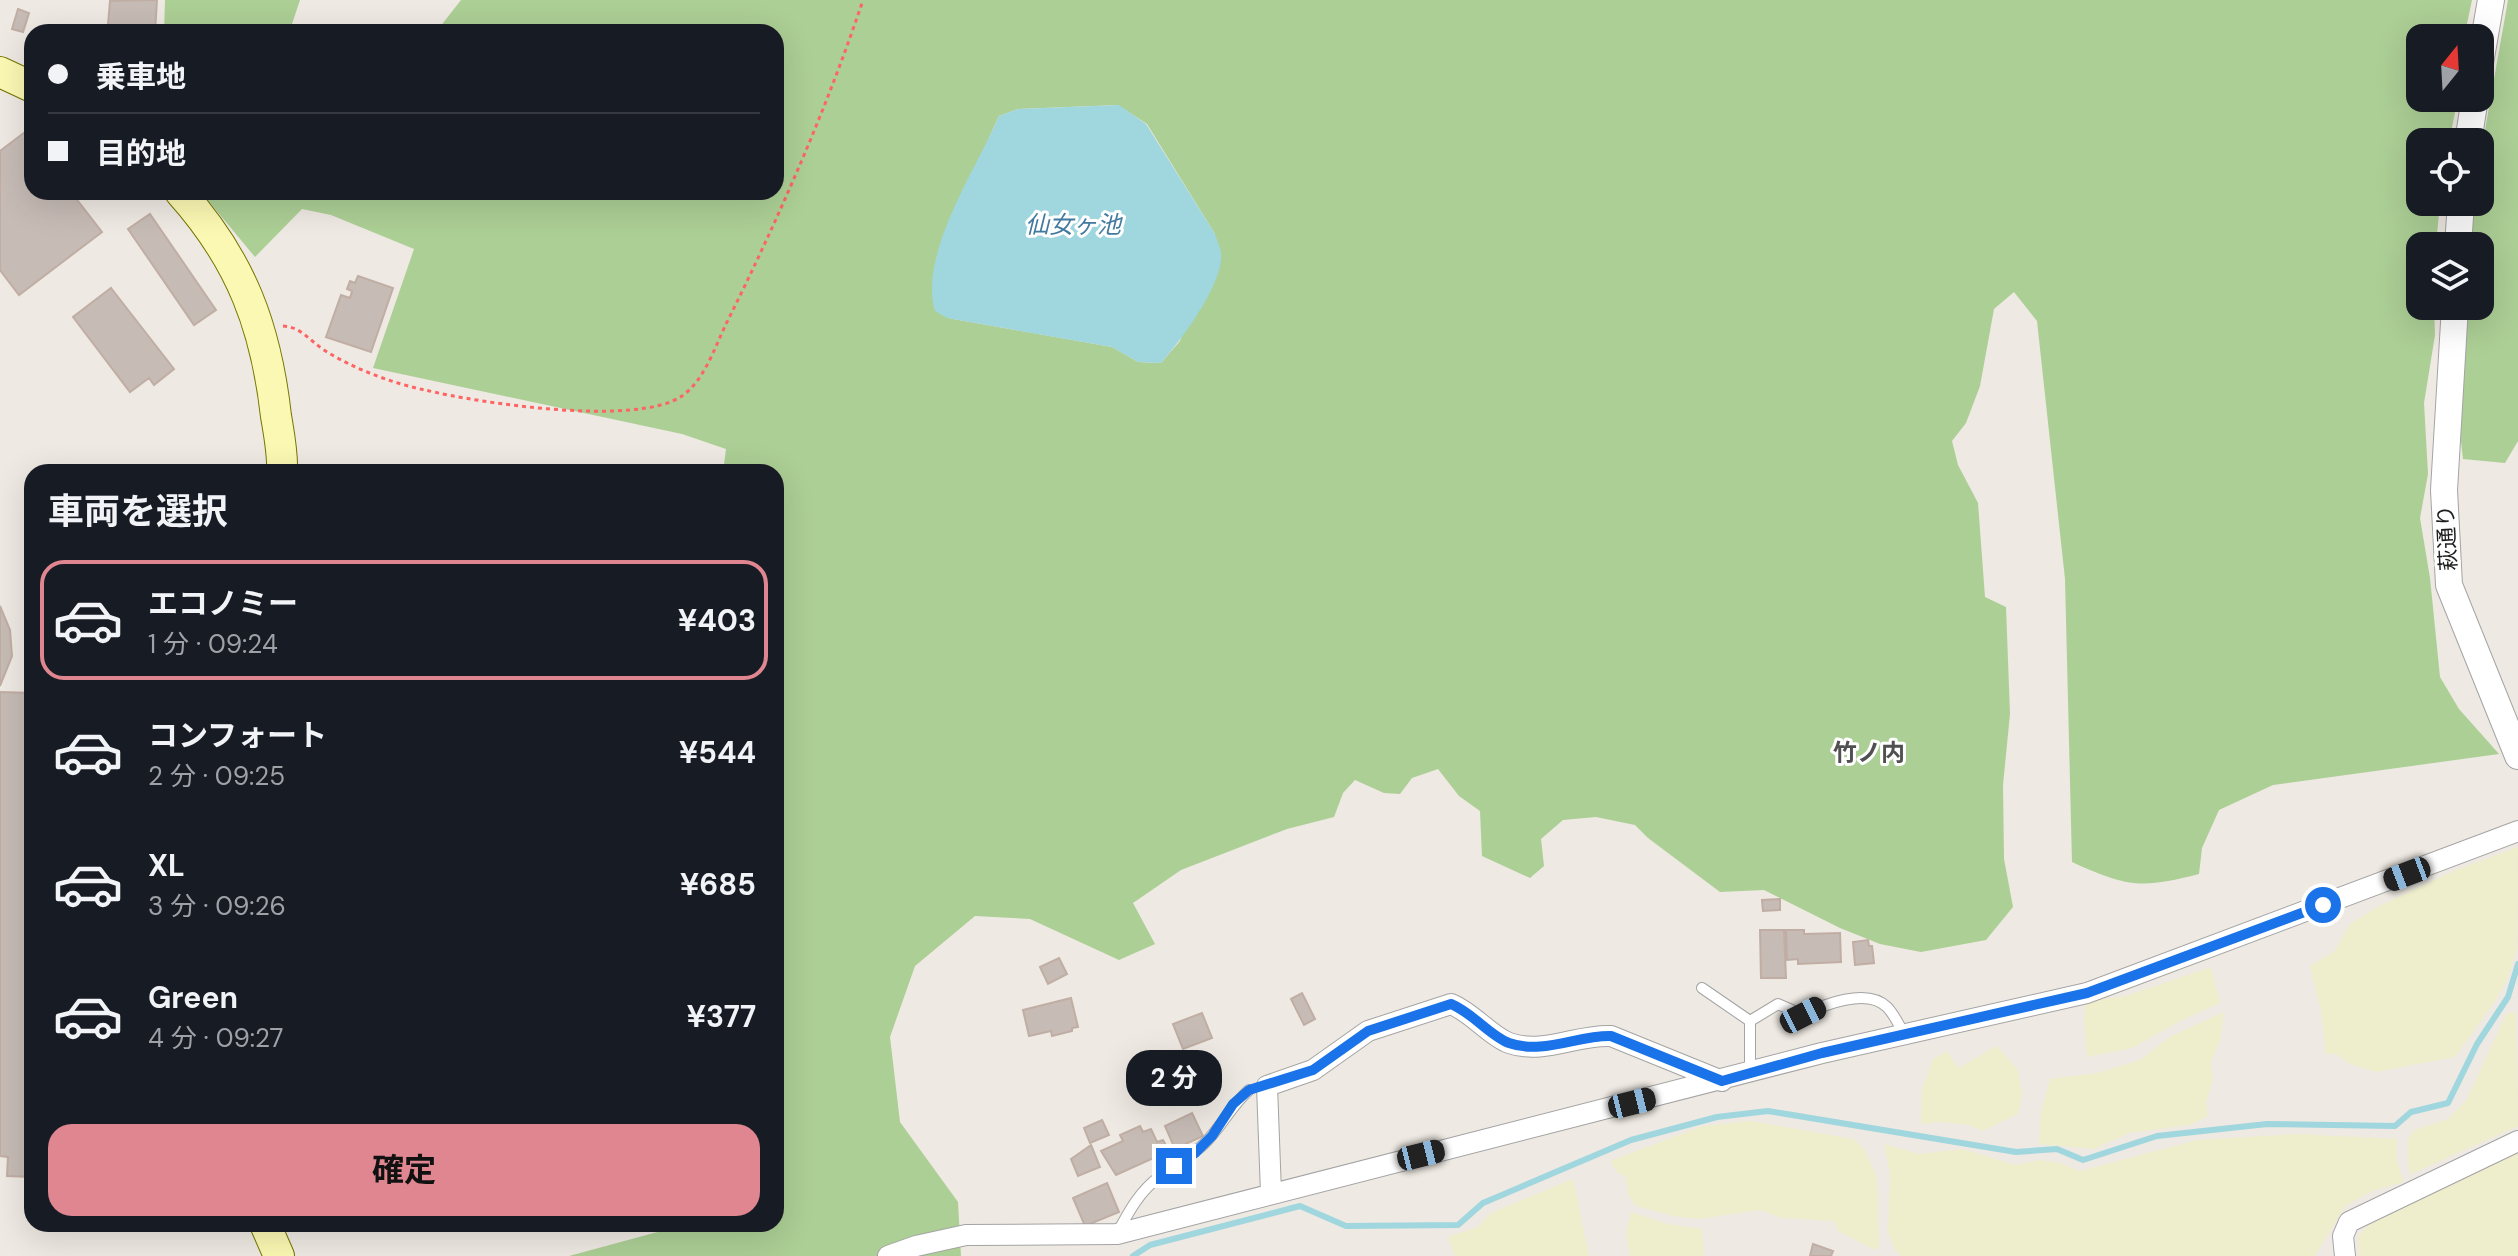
<!DOCTYPE html>
<html lang="ja">
<head>
<meta charset="utf-8">
<style>
	:root { --surface:#171b24; --page:#242831; --text:#f1f3f6; --muted:#9ea1a6; --line:#363941; --accent:#df8690 }
	body { margin:0; font-family:"DM Sans","Noto Sans JP",sans-serif; background:var(--page); color:var(--text); height:100vh; display:flex; flex-direction:column; font-size:30px; white-space:nowrap }
	* { box-sizing:border-box; margin:0 }
	p { font-size:26px; color:var(--muted) }
	.icon { flex:none; width:44px; height:44px; fill:none; stroke:currentColor; stroke-width:2; stroke-linecap:round; stroke-linejoin:round }
	.map { position:relative; flex:1; overflow:hidden }
	.side { position:absolute; left:24px; top:464px; width:760px; height:768px; display:flex; flex-direction:column; background:var(--surface); border-radius:24px; box-shadow:0 8px 32px #0002 }
	.side>* { flex:none }
	.hud { position:absolute; left:24px; top:24px; width:760px; height:176px; border-radius:24px; box-shadow:0 8px 32px #0002; display:grid; align-content:center; height:176px; padding:0 24px; background:var(--surface) }
	.needle { width:52px; rotate:18deg }
	.controls { position:absolute; left:2406px; top:24px; display:grid; gap:16px }
	.controls a { display:grid; place-items:center; width:88px; height:88px; border-radius:16px; background:var(--surface); box-shadow:0 8px 32px #0002; font-size:40px }
	.end { position:absolute; width:36px; height:36px; margin:-18px; border:10px solid #1a73e8; background:#fff; box-shadow:0 0 0 4px #fff }
	.from { border-radius:50% }
	.bubble { position:absolute; height:56px; border-radius:24px; background:var(--surface); box-shadow:0 8px 32px #0002; font-size:26px; font-weight:700; line-height:56px; text-align:center }
	.car { position:absolute; width:24px; height:48px; margin:-24px -12px; border-radius:10px; box-shadow:0 0 6px 2px #0007; background:linear-gradient(#222 24%,#8ab4d8 0 40%,#222 0 76%,#8ab4d8 0 86%,#222 0) }
	.hud b { display:flex; align-items:center; gap:28px; height:76px; font-size:30px }
	.hud b+b { border-top:2px solid var(--line) }
	.hud i { width:20px; height:20px; background:var(--text) }
	ul { padding:0; list-style:none }
	li { display:flex; align-items:center; gap:24px; height:120px; margin:0 16px 12px; padding:0 8px; border:4px solid transparent; border-radius:24px }
	li div { flex:1 }
	li b { display:block; font-size:30px }
	li em { font-style:normal; font-weight:700 }
	li.active { border-color:var(--accent) }
	li>.icon { width:72px; height:72px; stroke-width:1.5 }
	h2 { padding:0 24px; font-size:36px; line-height:96px }
	.cta { display:flex; gap:16px; margin-top:auto; padding:16px 24px }
	.cta a { flex:1; height:92px; border-radius:24px; background:var(--accent); color:#111; font-size:32px; font-weight:700; line-height:92px; text-align:center }
	.map>svg:first-child { display:block }
</style>
</head>
<body>
<div class="map">
<svg width="2518" height="1256" viewBox="0 0 2518 1256">
	<rect width="100%" height="100%" fill="#eee9e2"/>
	<path fill="#eeedcc" d="M2518,847L2517,948L2508,977L2495,1001L2455,1057L2376,1072L2350,1064L2336,1054H2326L2321,1011L2310,966L2335,951L2350,924L2377,907L2456,870Z
		M2211,967L2220,1003L2184,1019L2132,1048L2087,1057L2084,1017L2086,1001L2126,996Z
		M2224,1012L2220,1040L2211,1062L2213,1080L2206,1102L2208,1116L2190,1125L2129,1133L2094,1149L2039,1144L2041,1112L2050,1079L2097,1073L2140,1060L2171,1036Z
		M2516,1012L2518,1126L2411,1174L2408,1164V1139L2414,1130L2448,1119L2466,1101L2507,1013Z
		M1997,1046L2018,1070L2022,1095L2018,1114L1982,1131L1970,1125L1939,1122L1921,1124L1922,1089L1933,1059L1947,1051L1958,1068Z
		M1751,1121L1853,1139L1864,1149L1877,1177L1879,1247L1875,1250L1838,1231L1834,1221L1781,1218L1760,1210L1698,1219L1673,1216L1636,1206L1628,1194L1626,1177L1617,1172L1610,1161L1703,1126Z
		M2296,1134L2397,1139L2396,1156L2403,1182L2372,1191L2345,1206L2315,1256H1901L1895,1250L1888,1232L1890,1174L1884,1144L1919,1154L1962,1149L2016,1165L2040,1160L2060,1163L2080,1171L2197,1140Z
		M2518,1150V1256H2359L2358,1236L2373,1221Z
		M1573,1179L1589,1256H1455L1448,1237L1478,1227L1491,1213Z
		M1631,1212L1667,1224L1702,1229L1704,1256H1630L1626,1233Z"/>
	<path fill="#accf95" fill-rule="evenodd" d="M165,0H300L290,30L293,32H164Z
		M461,0H2472L2464,38H2420V98H2458L2449,142H2420V202H2440L2436,246H2420V306H2434L2435,335L2424,403L2428,474L2420,518L2430,578L2440,677L2459,709L2499,754L2273,785L2219,810L2202,848L2199,874C2141,889 2127,887 2072,862L2065,579L2037,321L2014,292L1994,309L1980,386L1966,423L1952,441L1958,465L1978,503L1985,597L2006,607L2010,714L2003,785L2004,859L2013,907L1986,940L1921,952L1880,944L1840,928L1764,890L1720,892L1648,838L1635,825L1596,817L1563,820L1541,839L1544,866L1530,878L1482,856L1480,811L1459,796L1438,769L1412,778L1400,794L1384,793L1355,780L1343,793L1334,817L1287,829L1181,870L1133,903L1155,944L1119,960L1030,919L975,916L915,966L890,1037L900,1122L958,1202L961,1256H569L687,1224H776V472H723L726,449L682,434L373,368L414,249L331,215L302,209L255,257L201,192H776V32H436ZM1118,105L1147,124L1215,234L1180,341L1161,363L1138,362L1112,347L948,318L988,140L999,116L1018,109Z
		M2508,0H2518V441L2505,463L2463,459L2458,415L2465,364L2462,306H2480V246H2465L2471,202H2480V158Z"/>
	<path fill="#a0d6de" d="M1119,105L1146,124L1215,234C1217,240 1220,247 1221,252C1225,282 1180,342 1161,363L1138,362L1112,347L947,318L935,311C918,254 977,168 999,116L1018,109Z"/>
	<g fill="none" stroke-linecap="round" stroke-linejoin="round">
		<path stroke="#a0d6de" stroke-width="6" d="M1133,1256L1150,1245L1300,1206L1346,1226L1458,1225L1483,1203L1631,1140L1717,1117L1768,1111L2016,1152L2057,1149L2083,1160L2157,1136L2267,1124L2395,1126L2411,1112L2448,1103L2477,1044L2508,997L2518,964"/>
	</g>
	<path fill="#c6bbb5" stroke="#c0aea4" stroke-width="2" d="M157,0L155,32H138L108,25L110,1Z
		M18,9L29,13L23,32L12,29Z
		M25,132L32,140V192H71L102,232L19,295L0,270V151Z
		M150,214L216,310L194,325L128,229Z
		M358,276L393,288L371,352L326,337L341,295L350,298L352,291L347,289L350,281L355,283Z
		M111,288L174,369L154,385L149,378L130,392L73,317Z
		M0,606L10,630L12,656L0,686Z
		M0,692L32,693V1177L7,1176L8,1157L0,1156Z
		M1780,899V910L1763,911L1762,900Z
		M1760,930H1784L1786,978H1761Z
		M1786,930H1804V934L1840,933L1841,962L1798,964V959L1787,960Z
		M1868,940L1869,946H1872L1874,963L1855,965L1853,942Z
		M1059,958L1067,974L1048,984L1040,967Z
		M1302,993L1315,1019L1304,1025L1291,999Z
		M1071,998L1078,1027L1072,1028V1031L1052,1036L1051,1031L1029,1036L1023,1010Z
		M1202,1013L1212,1038L1183,1049L1173,1024Z
		M1192,1113L1203,1136L1175,1149L1165,1126Z
		M1102,1120L1109,1135L1090,1143L1084,1128Z
		M1140,1126L1143,1132L1151,1129L1157,1142L1163,1140L1169,1151L1116,1175L1101,1151L1123,1141L1120,1135Z
		M1091,1145L1100,1167L1078,1176L1071,1159Z
		M1107,1183L1119,1212L1085,1226L1073,1198Z
		M1813,1244L1833,1251L1831,1256H1810Z"/>
	<g fill="none" stroke-linecap="round" stroke-linejoin="round">
		<defs>
			<path id="service" d="M1702,988L1750,1021
				M1750,1072V1021L1778,1004L1803,1015C1823,1005 1867,987 1887,1007C1894,1014 1899,1025 1904,1034
				M1118,1232C1129,1211 1140,1191 1159,1177C1174,1165 1191,1157 1205,1143C1222,1126 1231,1106 1249,1090"/>
			<path id="minor" d="M1271,1193L1267,1086L1313,1070L1368,1031L1451,1004C1473,1013 1490,1036 1509,1043C1543,1055 1578,1034 1611,1036L1722,1081
				M888,1256L916,1246L966,1235L1117,1234L1822,1053L2087,993L2518,831
				M2345,1256L2343,1236L2349,1222L2518,1141"/>
			<path id="tertiary" d="M2480,63L2491,0
				M2468,142L2475,98
				M2458,246L2461,202
				M2455,306L2444,490L2449,585L2518,756"/>
			<path id="secondary" d="M0,72L32,87
				M180,192C241,260 266,327 276,416C279,434 283,454 282,472
				M265,1224L279,1256"/>
		</defs>
		<use href="#service" stroke="#a4a4a4" stroke-width="12"/>
		<use href="#minor" stroke="#a4a4a4" stroke-width="22"/>
		<use href="#tertiary" stroke="#a4a4a4" stroke-width="28"/>
		<use href="#secondary" stroke="#757601" stroke-width="32"/>
		<path stroke="#fe6463" stroke-width="3" stroke-dasharray="4 4" stroke-linecap="butt" d="M283,326C301,327 309,340 324,350C352,368 391,383 425,390C479,403 636,427 682,396C704,381 715,347 726,324C777,222 827,108 863,0"/>
		<use href="#service" stroke="#fff" stroke-width="10"/>
		<use href="#minor" stroke="#fff" stroke-width="20"/>
		<use href="#tertiary" stroke="#fff" stroke-width="26"/>
		<use href="#secondary" stroke="#fbf8b3" stroke-width="30"/>
	</g>
	<g fill="none" stroke-linecap="round" stroke-linejoin="round">
		<path stroke="#1a73e8" stroke-width="10" d="M1174,1166L1195,1153L1212,1136L1233,1104L1249,1090L1313,1070L1368,1031L1451,1004C1473,1013 1490,1036 1509,1043C1543,1055 1578,1035 1611,1036L1722,1081L1822,1053L2087,993L2323,905"/>
	</g>
	<g text-anchor="middle" dominant-baseline="central" stroke-width="6" stroke-linejoin="round" paint-order="stroke">
		<g font-size="22" fill="#1d1d1d" stroke="#fff">
			<text transform="translate(2447 538) rotate(-93)">萩通り</text>
		</g>
		<g font-size="24" font-style="italic" fill="#41799f" stroke="#fff">
			<text x="1073" y="224">仙女ヶ池</text>
		</g>
		<g font-size="24" font-weight="bold" fill="#505050" stroke="#fff">
			<text x="1869" y="752">竹ノ内</text>
		</g>
	</g>
</svg>
<div class="controls">
<a><svg class="needle" viewBox="-14 -14 28 28"><path d="M0-13l5 13h-10z" fill="#e53935"/><path d="M0 13l5-13h-10z" fill="#9ea1a6"/></svg></a>
<a><svg class="icon" aria-label="locate" viewBox="0 0 24 24"><circle cx="12" cy="12" r="6"/><path d="M12 2v4M12 18v4M2 12h4M18 12h4"/></svg></a>
<a><svg class="icon" aria-label="layers" viewBox="0 0 24 24"><path d="M12 4l9 5-9 5-9-5zM3 14l9 5 9-5"/></svg></a>
</div>
<i class="end from" style="left:2323px;top:905px"></i>
<i class="end" style="left:1174px;top:1166px"></i>
<div class="bubble" style="left:1126px;top:1050px;width:96px">2 分</div>
<i class="car" style="left:2407px;top:874px;rotate:249deg"></i>
<i class="car" style="left:1803px;top:1015px;rotate:63deg"></i>
<i class="car" style="left:1632px;top:1103px;rotate:76deg"></i>
<i class="car" style="left:1421px;top:1155px;rotate:76deg"></i>
<div class="hud">
<b><i class="from"></i>乗車地</b>
<b><i></i>目的地</b>
</div>
<section class="side">
<h2>車両を選択</h2>
<ul>
<li class="active"><svg class="icon" aria-label="car" viewBox="0 0 24 24"><path d="M5 17H2v-5l4-1 3-4h7l3 4 3 1v5h-3M9 17h6M6 11h13"/><circle cx="7" cy="17" r="2"/><circle cx="17" cy="17" r="2"/></svg><div><b>エコノミー</b><p>1 分 · 09:24</p></div><em>¥403</em></li>
<li><svg class="icon" aria-label="car" viewBox="0 0 24 24"><path d="M5 17H2v-5l4-1 3-4h7l3 4 3 1v5h-3M9 17h6M6 11h13"/><circle cx="7" cy="17" r="2"/><circle cx="17" cy="17" r="2"/></svg><div><b>コンフォート</b><p>2 分 · 09:25</p></div><em>¥544</em></li>
<li><svg class="icon" aria-label="car" viewBox="0 0 24 24"><path d="M5 17H2v-5l4-1 3-4h7l3 4 3 1v5h-3M9 17h6M6 11h13"/><circle cx="7" cy="17" r="2"/><circle cx="17" cy="17" r="2"/></svg><div><b>XL</b><p>3 分 · 09:26</p></div><em>¥685</em></li>
<li><svg class="icon" aria-label="car" viewBox="0 0 24 24"><path d="M5 17H2v-5l4-1 3-4h7l3 4 3 1v5h-3M9 17h6M6 11h13"/><circle cx="7" cy="17" r="2"/><circle cx="17" cy="17" r="2"/></svg><div><b>Green</b><p>4 分 · 09:27</p></div><em>¥377</em></li>
</ul>
<div class="cta"><a>確定</a></div>
</section>
</div>
</body>
</html>
